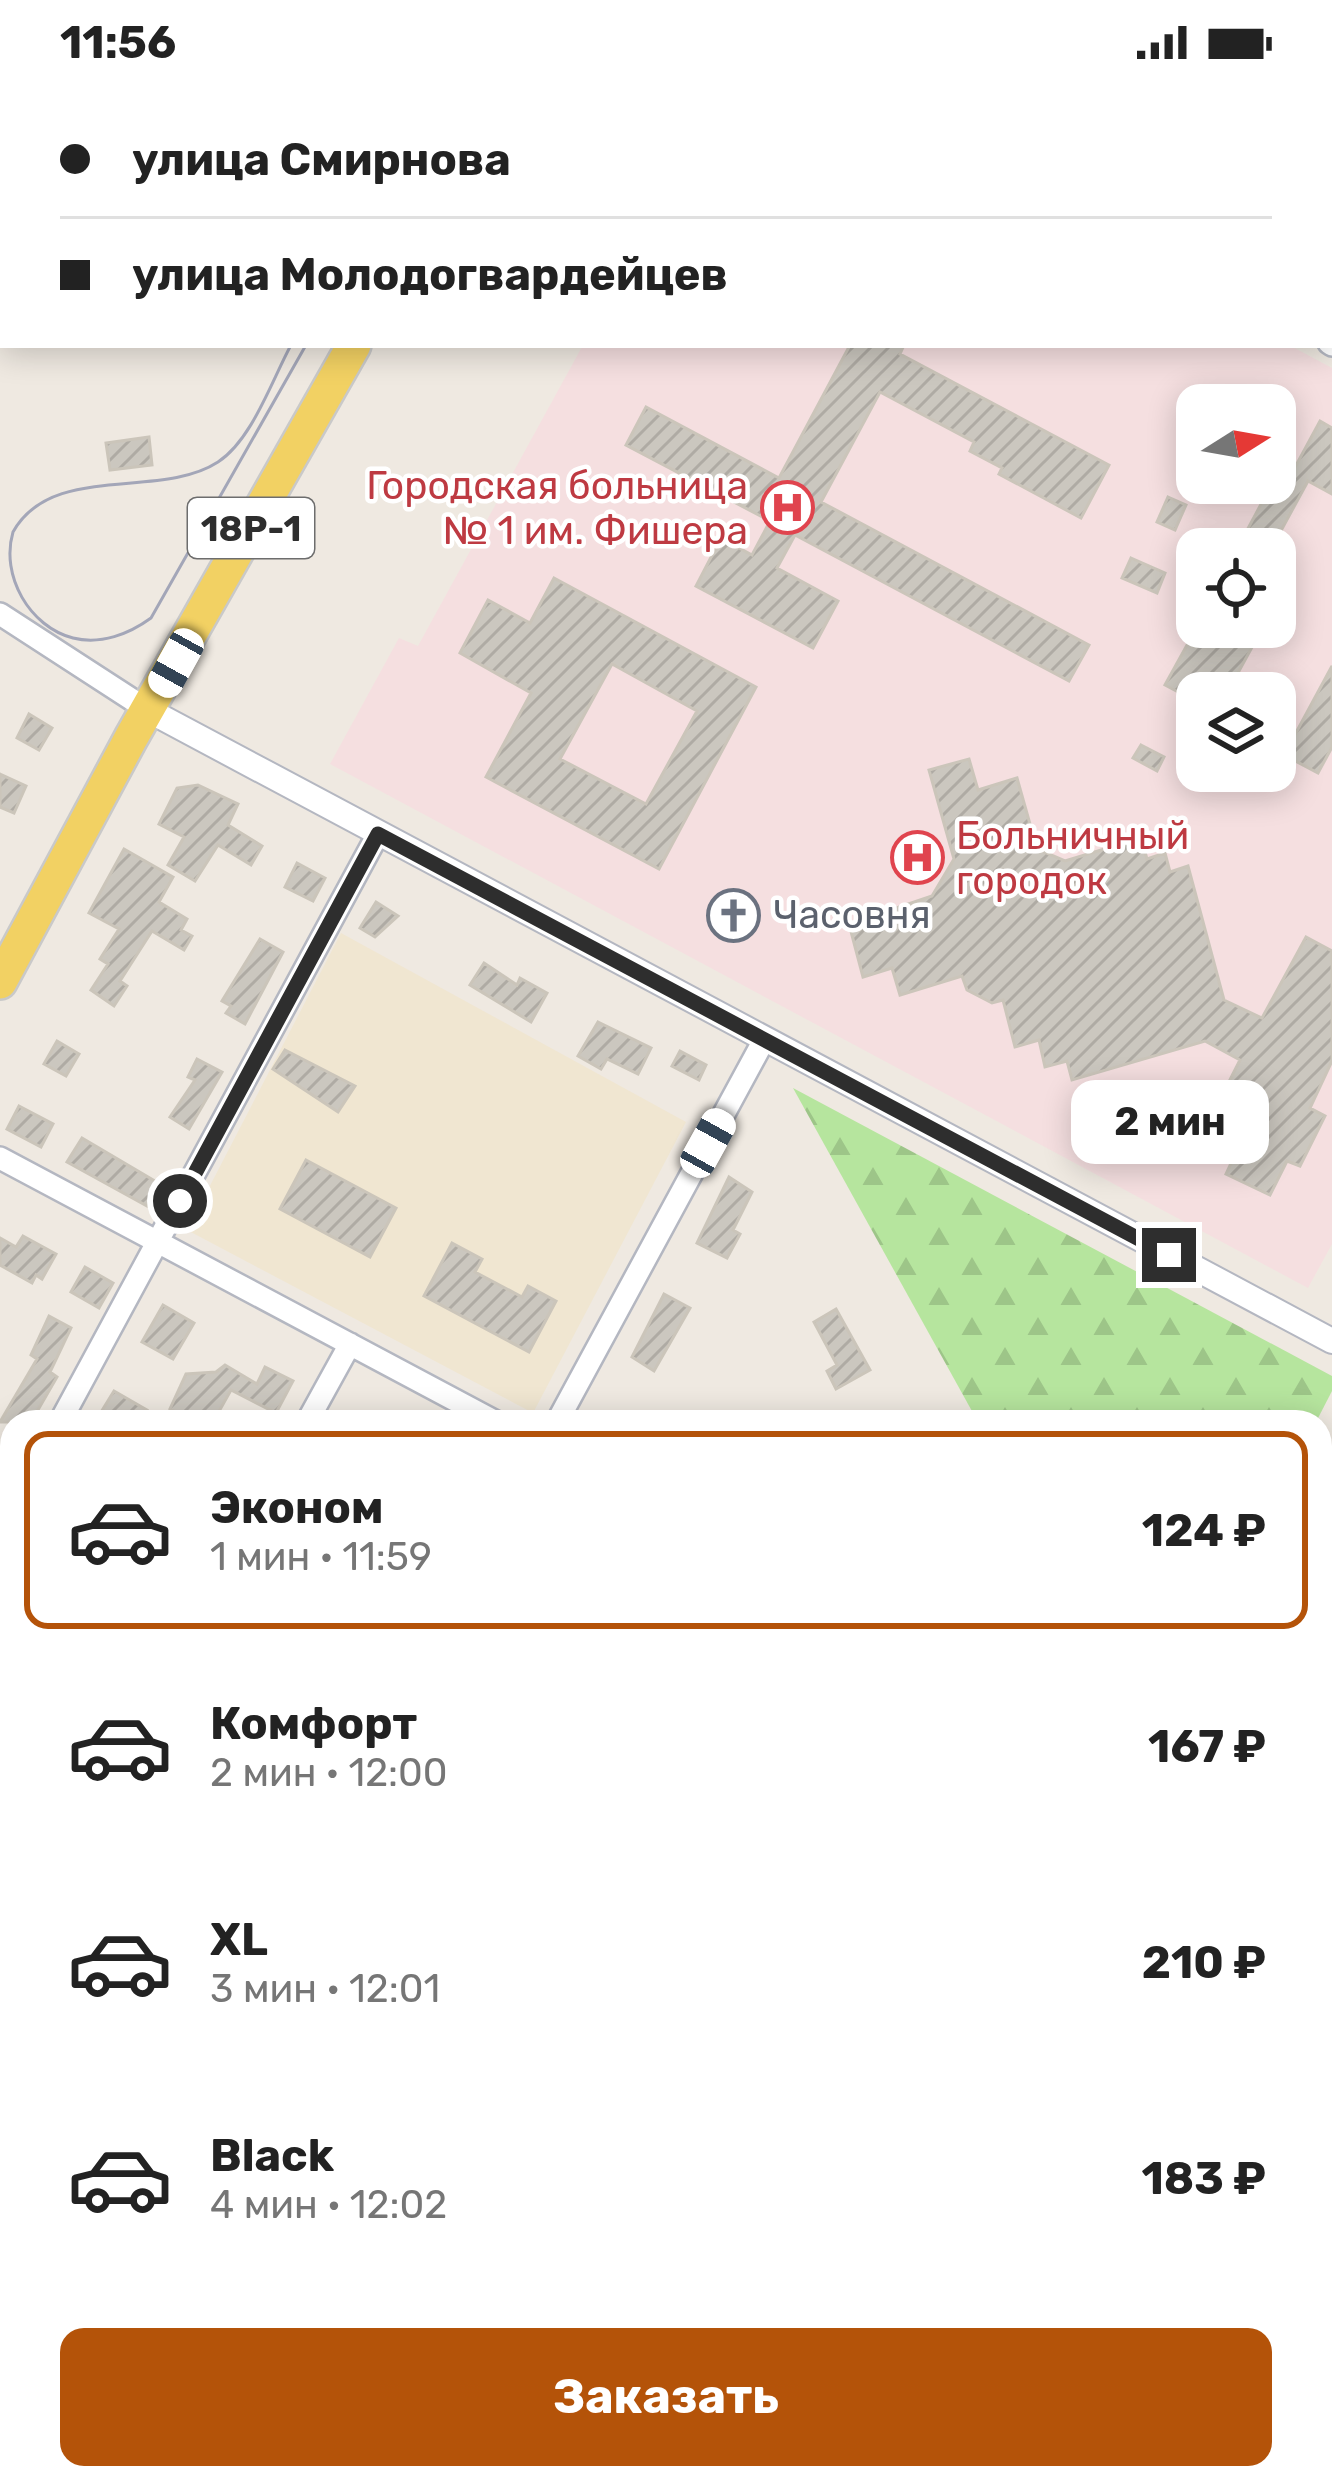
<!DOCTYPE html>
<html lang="ru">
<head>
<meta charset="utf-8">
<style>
	:root { --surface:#fff; --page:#f2f2f2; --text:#222; --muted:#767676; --line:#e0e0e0; --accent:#b45309 }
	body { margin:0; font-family:Rubik,sans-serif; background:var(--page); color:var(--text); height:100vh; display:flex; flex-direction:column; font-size:45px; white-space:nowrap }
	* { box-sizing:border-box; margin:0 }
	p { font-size:39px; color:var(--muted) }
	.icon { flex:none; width:66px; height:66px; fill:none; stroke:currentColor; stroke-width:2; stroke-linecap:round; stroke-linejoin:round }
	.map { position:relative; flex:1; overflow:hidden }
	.panel { position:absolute; left:0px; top:1326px; width:1332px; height:1080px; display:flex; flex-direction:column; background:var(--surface); border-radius:36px 36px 0 0; box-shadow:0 6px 30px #0003 }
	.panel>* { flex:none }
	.top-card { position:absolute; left:0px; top:0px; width:1332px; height:264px; box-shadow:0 6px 30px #0003; display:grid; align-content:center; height:264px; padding:0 60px; background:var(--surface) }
	.needle { width:78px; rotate:79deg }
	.buttons { position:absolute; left:1176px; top:300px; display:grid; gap:24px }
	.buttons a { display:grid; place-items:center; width:120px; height:120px; border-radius:24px; background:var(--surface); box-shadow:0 6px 30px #0003; font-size:60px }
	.end { position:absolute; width:54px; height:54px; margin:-27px; border:15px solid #2e2e2e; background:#fff; box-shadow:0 0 0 6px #fff }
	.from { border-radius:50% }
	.bubble { position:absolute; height:84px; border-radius:24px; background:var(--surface); box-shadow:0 6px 30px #0003; font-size:39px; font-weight:700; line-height:84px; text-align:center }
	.car { position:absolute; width:36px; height:72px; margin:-36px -18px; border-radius:15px; box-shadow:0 0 9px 3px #0007; background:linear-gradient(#fff 24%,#345 0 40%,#fff 0 76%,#345 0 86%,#fff 0) }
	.top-card b { display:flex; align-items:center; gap:42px; height:114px; font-size:45px }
	.top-card b+b { border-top:3px solid var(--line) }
	.top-card i { width:30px; height:30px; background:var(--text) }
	ul { padding:21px 0 0; list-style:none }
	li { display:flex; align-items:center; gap:36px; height:198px; margin:0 24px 18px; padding:0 36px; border:6px solid transparent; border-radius:24px }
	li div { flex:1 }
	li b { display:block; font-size:45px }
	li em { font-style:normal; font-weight:700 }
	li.current { border-color:var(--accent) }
	li>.icon { width:108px; height:108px; stroke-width:1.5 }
	.cta { display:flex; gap:24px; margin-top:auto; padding:24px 60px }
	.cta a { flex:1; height:138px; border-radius:24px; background:var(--accent); color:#fff; font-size:48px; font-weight:700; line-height:138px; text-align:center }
	.status { display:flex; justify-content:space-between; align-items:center; height:84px; padding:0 60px; background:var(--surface); direction:ltr }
	.status svg { height:33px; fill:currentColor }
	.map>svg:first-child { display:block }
</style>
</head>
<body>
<div class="status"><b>11:56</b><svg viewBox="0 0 49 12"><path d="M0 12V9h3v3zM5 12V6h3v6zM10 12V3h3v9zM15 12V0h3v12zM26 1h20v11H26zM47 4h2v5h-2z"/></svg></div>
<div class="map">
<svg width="1332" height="2406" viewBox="0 0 1332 2406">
	<defs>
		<pattern id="forest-firs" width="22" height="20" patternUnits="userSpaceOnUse" patternTransform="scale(3)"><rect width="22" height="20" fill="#b6e59e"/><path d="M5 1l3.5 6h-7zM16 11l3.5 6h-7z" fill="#9dc588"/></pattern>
		<pattern id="building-hatch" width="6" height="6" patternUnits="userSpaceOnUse" patternTransform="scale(3)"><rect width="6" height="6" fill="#cbc7bf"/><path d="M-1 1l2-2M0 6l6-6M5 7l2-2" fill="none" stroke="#afaba4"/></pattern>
	</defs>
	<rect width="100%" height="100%" fill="#efe9e1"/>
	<path fill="#f0e6d1" d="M341,849L686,1038L533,1329L187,1146Z"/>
	<path fill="#f5dfe0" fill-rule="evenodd" d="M724,0H1123L1124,3H722Z
		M583,261H1289L1332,284V1160L1308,1204L330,680L399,554L418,562ZM1197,321H1275V399H1197ZM1197,465H1275V543H1197ZM1197,609H1275V687H1197Z"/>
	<path fill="#b6e59e" d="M1332,1499V1648L1320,1672V1523Z"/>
	<path fill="url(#forest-firs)" d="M793,1004L1332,1292V1307L1316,1338H978Z"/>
	<path fill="url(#building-hatch)" stroke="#cbc5ba" stroke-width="3" fill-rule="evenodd" d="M850,261H904L900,270L1109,381L1081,434L999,390L1002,384L970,367L974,358L880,308L821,418L1089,561L1069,597L795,451L777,484L838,517L813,564L696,502L721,454L752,471L770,437L626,361L646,323L779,394Z
		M1320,337L1332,344V410L1308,397L1271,465H1237L1282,381L1293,387Z
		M149,353L152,381L110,386L106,359Z
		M1168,413L1186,421L1175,446L1157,438Z
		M1131,474L1165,489L1157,509L1122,494Z
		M554,494L756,603L659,785L486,693L531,609L460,569L488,516L530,539ZM612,580L697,627L646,720L560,675Z
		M1197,543H1263L1227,609H1197V618L1165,601Z
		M1332,582V663L1318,689L1284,671Z
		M29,630L52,644L39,666L17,654Z
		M1141,661L1164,673L1157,687L1133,674Z
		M969,675L978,706L1017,694L1037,765L1065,777L1141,754L1147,775L1165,769L1170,788L1188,782L1224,916L1262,934L1306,853L1332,867V977L1310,1024L1325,1032L1300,1082L1287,1077L1270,1111L1226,1090L1234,1073L1200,1055L1240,976L1205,957L1072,996L1067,977L1045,983L1039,956L1015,963L1003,916L992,919L967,906L962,892L900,911L892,884L863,893L849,840L932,812L954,775L929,686Z
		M0,690L26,702L14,729L0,723Z
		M198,701L238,720L228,741L262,762L251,781L218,761L195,797L168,781L184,753L159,740L177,704Z
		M124,765L173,793L159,818L187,835L181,846L192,852L184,866L152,847L120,897L127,902L114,922L91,906L108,880L100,875L119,845L89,829Z
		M297,779L325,794L313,817L285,803Z
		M716 830a18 18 0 1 1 36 0a18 18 0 1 1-36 0Z
		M376,818L398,832L375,853L360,844Z
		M260,855L283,868L245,940L226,929L231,922L222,917Z
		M484,879L517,901L520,894L547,909L531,938L470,901Z
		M598,938L651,964L638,990L607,975L601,985L578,972Z
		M57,957L79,970L66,992L44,980Z
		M285,966L355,1002L338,1028L273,985Z
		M680,967L706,981L699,996L672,982Z
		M197,975L222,988L189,1045L170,1033L195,996L188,993Z
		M19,1022L53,1040L41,1063L7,1045Z
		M82,1054L160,1100L147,1122L67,1078Z
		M306,1076L396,1124L370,1173L280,1125Z
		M729,1093L752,1108L733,1146L740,1150L727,1174L697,1159Z
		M23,1152L56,1170L42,1195L36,1191L32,1199L0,1181V1154L16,1163Z
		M452,1159L482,1175L475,1188L522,1213L528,1202L556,1217L529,1268L424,1212Z
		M85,1183L113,1199L99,1224L71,1208Z
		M664,1210L690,1224L654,1287L632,1273Z
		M163,1221L194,1239L173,1275L142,1258Z
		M836,1225L870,1286L836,1305L827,1287L837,1281L814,1238Z
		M49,1232L71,1244L50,1288L57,1293L31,1338H0L37,1275L31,1271Z
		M225,1281L257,1300L265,1283L293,1297L276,1329L231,1306L213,1338H192L170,1325L186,1290L216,1288Z
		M114,1307L147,1326L140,1338H95Z"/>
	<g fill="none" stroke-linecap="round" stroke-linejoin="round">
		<defs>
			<path id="minor" d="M1146,0L1147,3
				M1329,259L1332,261
				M0,530L148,626
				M0,1074L496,1338
				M60,1338L378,750
				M307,1338L350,1260
				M557,1338L764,956
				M0,1448L12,1426
				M0,1897L12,1875
				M0,2160L12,2166
				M430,2394L452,2406
				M497,2406L503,2394
				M744,2406L751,2394"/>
			<path id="tertiary" d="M148,626L1332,1257
				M1320,1398L1332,1376
				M1320,1482L1332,1459
				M1320,1780L1332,1787
				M803,2406L810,2394"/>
			<path id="primary" d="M497,3L498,0
				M0,898L131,654L354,261"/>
		</defs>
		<use href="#minor" stroke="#b4b7c1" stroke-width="26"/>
		<use href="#tertiary" stroke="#b4b7c1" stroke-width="28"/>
		<use href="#primary" stroke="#c9c9c9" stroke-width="38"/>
		<use href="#minor" stroke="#fff" stroke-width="21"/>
		<use href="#tertiary" stroke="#fff" stroke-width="24"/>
		<use href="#primary" stroke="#f2d163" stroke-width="33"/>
		<path stroke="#a3a6b8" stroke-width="3" d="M434,3L436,0
			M291,261C272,296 252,356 218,378C160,416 52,378 13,448C0,492 30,543 73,554C101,561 129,550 151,534L306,261"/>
	</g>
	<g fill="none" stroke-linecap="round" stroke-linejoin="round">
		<path stroke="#2e2e2e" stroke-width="15" d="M180,1117L378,750L1169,1171"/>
	</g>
	<defs>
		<symbol id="hospital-ring" viewBox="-11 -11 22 22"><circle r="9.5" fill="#fff" stroke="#e0444e" stroke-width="1.5"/><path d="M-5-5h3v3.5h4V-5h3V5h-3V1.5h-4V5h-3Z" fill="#e0444e"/></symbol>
		<symbol id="church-ring" viewBox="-11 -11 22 22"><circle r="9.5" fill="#fff" stroke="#6b7280" stroke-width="1.5"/><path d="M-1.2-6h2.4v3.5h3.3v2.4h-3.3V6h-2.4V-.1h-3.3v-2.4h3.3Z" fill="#6b7280"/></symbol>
	</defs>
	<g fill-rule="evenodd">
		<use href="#hospital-ring" x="758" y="394" width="59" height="59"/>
		<use href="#hospital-ring" x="888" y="744" width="59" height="59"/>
		<use href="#church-ring" x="704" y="802" width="59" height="59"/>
	</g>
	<g text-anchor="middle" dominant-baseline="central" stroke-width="9" stroke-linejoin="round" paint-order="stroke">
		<rect fill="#fff" stroke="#6d6d6d" stroke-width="3" x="188" y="414" width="126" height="60" rx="9"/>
		<g font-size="36" font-weight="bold" fill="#2e2e2e">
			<text x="251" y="444">18Р-1</text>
		</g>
		<g font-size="39" fill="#be3a42" stroke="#fff" text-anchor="end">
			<text x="748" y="402">Городская больница<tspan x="748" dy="45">№ 1 им. Фишера</tspan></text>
			<text x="956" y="752" text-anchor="start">Больничный<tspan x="956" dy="45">городок</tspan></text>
		</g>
		<g font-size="39" fill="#5b616d" stroke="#fff" text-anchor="start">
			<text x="773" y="831">Часовня</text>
		</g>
	</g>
</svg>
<div class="buttons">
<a><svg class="needle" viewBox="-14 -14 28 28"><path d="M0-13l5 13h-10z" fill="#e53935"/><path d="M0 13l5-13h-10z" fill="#767676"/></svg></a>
<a><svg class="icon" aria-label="locate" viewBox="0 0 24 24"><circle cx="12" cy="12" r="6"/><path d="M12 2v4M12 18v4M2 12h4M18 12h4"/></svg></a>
<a><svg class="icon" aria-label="layers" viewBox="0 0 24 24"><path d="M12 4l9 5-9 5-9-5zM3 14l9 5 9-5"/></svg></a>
</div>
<i class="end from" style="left:180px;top:1117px"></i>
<i class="end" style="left:1169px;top:1171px"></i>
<div class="bubble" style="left:1071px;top:996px;width:198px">2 мин</div>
<i class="car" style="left:176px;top:579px;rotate:209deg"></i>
<i class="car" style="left:708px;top:1059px;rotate:29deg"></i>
<div class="top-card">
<b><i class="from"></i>улица Смирнова</b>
<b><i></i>улица Молодогвардейцев</b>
</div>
<section class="panel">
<ul>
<li class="current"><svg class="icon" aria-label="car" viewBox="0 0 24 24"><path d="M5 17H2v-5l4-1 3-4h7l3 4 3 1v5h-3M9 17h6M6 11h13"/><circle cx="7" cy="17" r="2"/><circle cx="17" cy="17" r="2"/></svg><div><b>Эконом</b><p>1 мин · 11:59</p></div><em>124 ₽</em></li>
<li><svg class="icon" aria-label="car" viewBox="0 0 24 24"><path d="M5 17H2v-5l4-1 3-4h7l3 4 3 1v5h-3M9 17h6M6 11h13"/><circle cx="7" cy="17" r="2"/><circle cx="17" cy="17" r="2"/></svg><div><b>Комфорт</b><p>2 мин · 12:00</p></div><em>167 ₽</em></li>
<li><svg class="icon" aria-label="car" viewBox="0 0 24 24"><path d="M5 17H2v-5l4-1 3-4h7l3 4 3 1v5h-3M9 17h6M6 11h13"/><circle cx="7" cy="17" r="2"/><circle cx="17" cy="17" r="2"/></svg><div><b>XL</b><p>3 мин · 12:01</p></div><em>210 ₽</em></li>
<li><svg class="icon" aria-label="car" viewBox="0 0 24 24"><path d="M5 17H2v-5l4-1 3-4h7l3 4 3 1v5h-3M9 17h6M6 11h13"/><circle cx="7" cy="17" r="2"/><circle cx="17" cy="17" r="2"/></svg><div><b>Black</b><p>4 мин · 12:02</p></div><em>183 ₽</em></li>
</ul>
<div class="cta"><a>Заказать</a></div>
</section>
</div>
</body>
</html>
